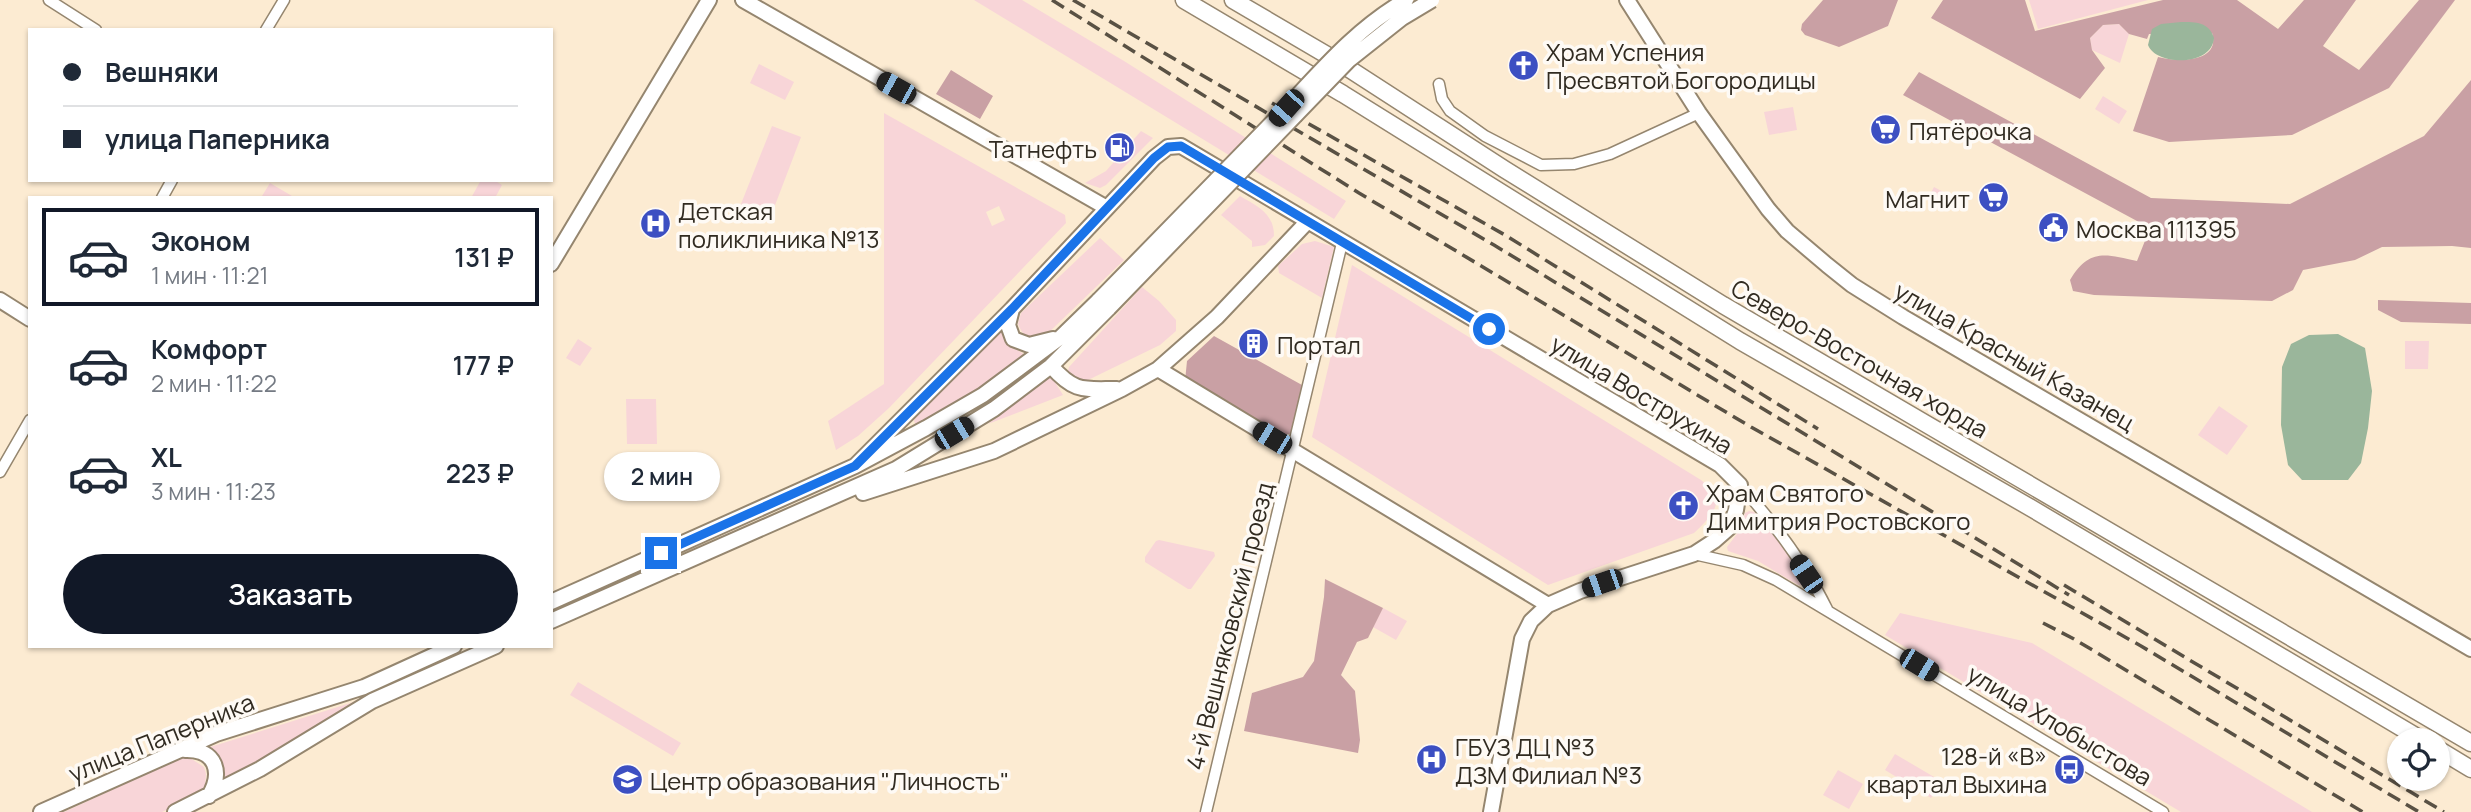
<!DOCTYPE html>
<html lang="ru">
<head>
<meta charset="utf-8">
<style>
	:root { --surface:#fff; --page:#f6f6f7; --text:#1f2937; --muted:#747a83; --line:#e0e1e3; --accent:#111827 }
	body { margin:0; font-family:Manrope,sans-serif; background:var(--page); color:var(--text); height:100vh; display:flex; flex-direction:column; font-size:26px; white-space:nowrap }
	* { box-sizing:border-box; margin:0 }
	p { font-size:23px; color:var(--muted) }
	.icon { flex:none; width:38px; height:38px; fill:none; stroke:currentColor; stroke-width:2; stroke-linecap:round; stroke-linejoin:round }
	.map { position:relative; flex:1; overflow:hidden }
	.drawer { position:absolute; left:28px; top:196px; width:525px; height:452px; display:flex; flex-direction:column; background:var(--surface); border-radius:0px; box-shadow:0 2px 5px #0004 }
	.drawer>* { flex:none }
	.hud { position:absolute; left:28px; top:28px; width:525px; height:154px; border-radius:0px; box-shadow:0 2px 5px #0004; display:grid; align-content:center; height:154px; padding:0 35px; background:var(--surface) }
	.tools { position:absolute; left:2387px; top:728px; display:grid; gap:14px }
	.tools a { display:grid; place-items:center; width:63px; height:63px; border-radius:50%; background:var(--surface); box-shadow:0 2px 5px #0004; font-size:35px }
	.end { position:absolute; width:32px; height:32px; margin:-16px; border:9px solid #1a73e8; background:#fff; box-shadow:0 0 0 4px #fff }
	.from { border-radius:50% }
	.bubble { position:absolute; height:49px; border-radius:24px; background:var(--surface); box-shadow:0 2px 5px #0004; font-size:23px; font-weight:600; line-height:49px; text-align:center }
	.car { position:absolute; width:21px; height:42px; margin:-21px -10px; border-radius:9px; box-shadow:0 0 5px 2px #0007; background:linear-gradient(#222 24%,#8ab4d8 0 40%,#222 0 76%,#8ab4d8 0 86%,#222 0) }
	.hud b { display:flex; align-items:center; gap:24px; height:66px; font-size:26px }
	.hud b+b { border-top:2px solid var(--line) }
	.hud i { width:18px; height:18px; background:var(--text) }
	ul { padding:12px 0 0; list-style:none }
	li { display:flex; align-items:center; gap:21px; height:98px; margin:0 14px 10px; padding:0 21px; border:4px solid transparent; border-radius:0px }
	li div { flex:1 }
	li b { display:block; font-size:26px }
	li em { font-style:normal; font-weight:600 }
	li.selected { border-color:var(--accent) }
	li>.icon { width:63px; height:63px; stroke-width:1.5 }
	.cta { display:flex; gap:14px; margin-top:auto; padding:14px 35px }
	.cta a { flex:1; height:80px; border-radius:42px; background:var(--accent); color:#fff; font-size:28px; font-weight:600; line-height:80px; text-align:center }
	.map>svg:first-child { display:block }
</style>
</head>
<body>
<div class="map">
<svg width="2471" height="812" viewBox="0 0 2471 812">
	<rect width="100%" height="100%" fill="#fcebd2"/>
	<path fill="#f8d5d8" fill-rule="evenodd" d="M974,0H1022L1124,61L1346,201L1334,219Z
		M2029,0H2148L2038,29Z
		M2119,24L2129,34L2120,63L2092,50L2090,38L2103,25Z
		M759,64L794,82L785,100L750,83Z
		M2103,96L2127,111L2119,124L2095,109Z
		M1793,107L1797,130L1769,135L1764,112Z
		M884,113L1065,215L1066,223L889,408L858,436L836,450L828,421L884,384ZM999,206L1005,220L992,226L986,212Z
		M772,126L801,137L769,221L739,209Z
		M1141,131L1153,138L1106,185L1100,188L1085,183L1106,171Z
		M481,180H494L502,185L495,198H471Z
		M270,183L292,196V198L262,196Z
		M1934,187L1951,196L1944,210L1927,200Z
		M1240,196C1257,206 1274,213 1274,236L1265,245L1252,247V241L1221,215Z
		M1100,238L1124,260L1043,338C1029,340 1024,338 1018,324L1021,313Z
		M1315,241L1334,247L1322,298L1279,273L1278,266L1302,244Z
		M1352,265L1701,480C1728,500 1714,514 1694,533L1548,585L1312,437Z
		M1142,287L1159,301L1176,320V331L1160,345L1088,380H1075L1067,375L1069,367Z
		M1002,327C1005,342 1011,347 1024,354L977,391L916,425L914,421L915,416Z
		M578,339L592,348L580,366L566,358Z
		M2405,341H2429L2428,369H2405Z
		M1051,376L1063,395L988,424Z
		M626,399H656L657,444H627Z
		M2219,406L2248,426L2227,455L2198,435Z
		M1749,511L1754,512L1777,539L1805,579L1804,585H1798L1758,561L1728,551L1727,547L1740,530L1745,513Z
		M1159,540L1214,552L1215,556L1191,589H1188L1145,562V557L1156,541Z
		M1383,608L1407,621L1396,640L1373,627Z
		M1900,613L2032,643L2312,812H2181L1885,635Z
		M578,682L681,743L673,756L570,695Z
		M360,700L222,783L207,748Z
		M1895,754L1941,781L1931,798L1885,770Z
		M181,758H190L204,767L206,774L205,787L200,794L162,812H64Z
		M1838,770L1863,784L1849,809L1823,795Z"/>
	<path fill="#c9a0a4" d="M1823,0H1898L1888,26L1839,47L1805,35L1801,30L1802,24Z
		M1943,0H2025L2035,31L2163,0H2237L2278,29L2304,0H2356L2323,46L2359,70L2419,0H2455L2389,88L2292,135L2169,142L2133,131L2158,57C2177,62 2221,63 2212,33L2149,34L2147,39L2129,34L2119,24L2103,25L2090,38L2092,50L2105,68L2080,99L1931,18Z
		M951,70L993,96L980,119L936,94Z
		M1919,72L2151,198L2290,204L2424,136L2471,80V248L2452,246L2382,247L2355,260L2303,270L2293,290L2272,301L2094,295L2073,291L2070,280C2089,248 2105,254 2137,261L2150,228L1903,95Z
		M2378,300L2471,303V324L2401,322L2378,310Z
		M1214,336L1302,385L1292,433L1276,438L1185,381L1187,361Z
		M1325,579L1383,608L1368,638L1357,642L1341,675L1355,691L1360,740L1358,753L1244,731L1252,693L1303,677L1314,661L1324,597Z"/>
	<path fill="#9ab69b" d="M2181,22C2196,22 2209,22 2214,38C2212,67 2156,66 2148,45L2152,29L2161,24Z
		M2338,334L2365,348L2372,391L2368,428L2361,463L2348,480H2302L2288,465L2281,425L2282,367L2291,344L2309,335Z"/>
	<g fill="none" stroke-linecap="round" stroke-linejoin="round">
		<defs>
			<path id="street" d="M49,0L96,30
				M266,30L284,0
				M1439,84L1442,99L1450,111L1485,136L1541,165L1574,164L1610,154L1699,113
				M162,198L172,180
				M0,472L30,420
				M1740,485C1773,522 1805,564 1827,609
				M1694,554L1743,565L1776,580L2163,812
				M1206,812L1342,243"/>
			<path id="secondary" d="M743,0L1107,208
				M1627,0L1699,113L1768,209L1787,231L1827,265L1852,285L1903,317L2471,649
				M551,264L709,0
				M0,300L30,319
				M1012,309L1008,325L1013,339L1029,345L1053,339
				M1051,366C1075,393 1083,389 1117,389
				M1158,369L1548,605
				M855,466L1012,309L1154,158L1168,147L1181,146L1720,465L1740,485L1736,510L1730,527L1714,541L1694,554L1580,591L1548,605L1531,621L1522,639L1491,812
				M863,493L994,451L1122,389L1158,369L1217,317L1308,221
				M551,602L855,466L926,428L983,395L1061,337L1099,300
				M551,621L896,469L994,409L1051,366L1109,308
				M185,750C216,749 223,772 209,796
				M41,812L216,734L364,687L454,646
				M175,812L260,769L372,701L496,646"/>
			<path id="primary" d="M1184,0L1343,94L1740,341L2031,508L2422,740
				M1233,0L1337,61L1504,169L1723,305L2471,743
				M2438,749L2471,769"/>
		</defs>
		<use href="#street" stroke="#95866f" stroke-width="13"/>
		<use href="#secondary" stroke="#95866f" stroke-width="18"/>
		<use href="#primary" stroke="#95866f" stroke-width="19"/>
		<use href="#street" stroke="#fff" stroke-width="10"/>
		<use href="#secondary" stroke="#fff" stroke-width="14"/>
		<use href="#primary" stroke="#fff" stroke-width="16"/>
		<path stroke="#595144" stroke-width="3.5" stroke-dasharray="14 7" stroke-linecap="butt" d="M1052,0L1359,193L1751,427L2141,646L2419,812
			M1073,0L1494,245L2069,595
			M1272,103L1505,235L1818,429
			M2064,585L2444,812
			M2043,623L2074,639L2363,812"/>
		<defs>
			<path id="secondary-bridge" d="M1099,300C1155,242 1212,185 1268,127C1312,82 1350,32 1406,0
				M1109,308L1349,60L1402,18L1432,0"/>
		</defs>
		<use href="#secondary-bridge" stroke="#95866f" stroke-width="18" stroke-linecap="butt"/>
		<use href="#secondary-bridge" stroke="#fff" stroke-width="14"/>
	</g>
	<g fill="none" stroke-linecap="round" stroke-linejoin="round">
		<path stroke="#1a73e8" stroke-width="9" d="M661,553L855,466L1012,309L1154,158L1168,147L1181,146L1489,329"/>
	</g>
	<defs>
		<symbol id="church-disc" viewBox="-11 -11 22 22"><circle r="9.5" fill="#3c4fc2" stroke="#fefaf5"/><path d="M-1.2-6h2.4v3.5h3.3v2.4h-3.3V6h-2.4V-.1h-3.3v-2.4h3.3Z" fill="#fff"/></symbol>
		<symbol id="supermarket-disc" viewBox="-11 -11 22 22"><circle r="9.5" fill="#3c4fc2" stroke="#fefaf5"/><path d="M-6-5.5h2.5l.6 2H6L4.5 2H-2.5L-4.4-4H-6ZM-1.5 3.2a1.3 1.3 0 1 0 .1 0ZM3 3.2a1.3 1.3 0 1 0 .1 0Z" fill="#fff"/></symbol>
		<symbol id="fuel-disc" viewBox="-11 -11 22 22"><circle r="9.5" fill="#3c4fc2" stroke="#fefaf5"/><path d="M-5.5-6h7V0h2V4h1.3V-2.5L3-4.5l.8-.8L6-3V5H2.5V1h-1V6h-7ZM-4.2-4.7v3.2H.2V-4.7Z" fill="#fff"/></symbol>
		<symbol id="hospital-disc" viewBox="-11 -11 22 22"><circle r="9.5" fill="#3c4fc2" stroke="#fefaf5"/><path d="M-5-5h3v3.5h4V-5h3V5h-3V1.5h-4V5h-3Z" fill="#fff"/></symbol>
		<symbol id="civic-disc" viewBox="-11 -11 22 22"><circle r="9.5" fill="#3c4fc2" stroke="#fefaf5"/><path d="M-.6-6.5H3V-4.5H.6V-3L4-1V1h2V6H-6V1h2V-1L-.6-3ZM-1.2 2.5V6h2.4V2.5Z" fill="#fff"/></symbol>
		<symbol id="building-disc" viewBox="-11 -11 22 22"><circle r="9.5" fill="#3c4fc2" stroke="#fefaf5"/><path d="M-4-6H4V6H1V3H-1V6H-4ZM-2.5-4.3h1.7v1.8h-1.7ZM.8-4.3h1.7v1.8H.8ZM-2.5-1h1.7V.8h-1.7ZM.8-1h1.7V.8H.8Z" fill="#fff"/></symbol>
		<symbol id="bus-disc" viewBox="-11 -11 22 22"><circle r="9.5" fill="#3c4fc2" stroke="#fefaf5"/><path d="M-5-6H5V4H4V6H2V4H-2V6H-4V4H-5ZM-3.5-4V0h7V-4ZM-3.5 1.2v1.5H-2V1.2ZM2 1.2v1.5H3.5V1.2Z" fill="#fff"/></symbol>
		<symbol id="school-disc" viewBox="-11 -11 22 22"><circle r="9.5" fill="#3c4fc2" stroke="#fefaf5"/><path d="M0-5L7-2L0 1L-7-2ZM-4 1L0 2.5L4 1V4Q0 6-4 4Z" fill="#fff"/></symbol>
	</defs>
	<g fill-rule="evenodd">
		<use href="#church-disc" x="1506" y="48" width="35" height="35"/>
		<use href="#supermarket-disc" x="1868" y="112" width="35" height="35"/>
		<use href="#fuel-disc" x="1102" y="130" width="35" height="35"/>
		<use href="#supermarket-disc" x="1976" y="180" width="35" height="35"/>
		<use href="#hospital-disc" x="638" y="206" width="35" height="35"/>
		<use href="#civic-disc" x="2036" y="210" width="35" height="35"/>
		<use href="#building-disc" x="1236" y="326" width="35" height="35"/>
		<use href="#church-disc" x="1666" y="488" width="35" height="35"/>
		<use href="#hospital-disc" x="1414" y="742" width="35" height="35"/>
		<use href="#bus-disc" x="2052" y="752" width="35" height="35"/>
		<use href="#school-disc" x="610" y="762" width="35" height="35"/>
	</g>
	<g text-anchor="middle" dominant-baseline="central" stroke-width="7" stroke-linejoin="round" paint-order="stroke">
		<g font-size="24" fill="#312b21" stroke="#fefaf5" text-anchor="start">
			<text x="1546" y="51">Храм Успения<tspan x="1546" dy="28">Пресвятой Богородицы</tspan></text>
			<text x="1909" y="130">Пятёрочка</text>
			<text x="1097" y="148" text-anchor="end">Татнефть</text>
			<text x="1970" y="198" text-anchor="end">Магнит</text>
			<text x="678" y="210">Детская<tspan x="678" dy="28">поликлиника №13</tspan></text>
			<text x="2076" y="228">Москва 111395</text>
			<text x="1277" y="344">Портал</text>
			<text x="1706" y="492">Храм Святого<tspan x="1706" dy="28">Димитрия Ростовского</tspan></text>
			<text x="1455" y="746">ГБУЗ ДЦ №3<tspan x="1455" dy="28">ДЗМ Филиал №3</tspan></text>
			<text x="2047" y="755" text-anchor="end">128-й «В»<tspan x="2047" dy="28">квартал Выхина</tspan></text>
			<text x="650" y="780">Центр образования "Личность"</text>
		</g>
		<g font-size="24" fill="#312b21" stroke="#fefaf5">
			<text transform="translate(2015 356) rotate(30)">улица Красный Казанец</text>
			<text transform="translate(1860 358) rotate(30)">Северо-Восточная хорда</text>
			<text transform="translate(1642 394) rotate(31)">улица Вострухина</text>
			<text transform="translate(1229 626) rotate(-76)">4-й Вешняковский проезд</text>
			<text transform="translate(2060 725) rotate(31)">улица Хлобыстова</text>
			<text transform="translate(161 737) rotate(-22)">улица Паперника</text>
		</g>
	</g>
</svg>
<div class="tools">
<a><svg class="icon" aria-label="locate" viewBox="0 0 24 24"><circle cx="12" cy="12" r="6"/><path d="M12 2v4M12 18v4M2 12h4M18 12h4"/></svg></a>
</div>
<i class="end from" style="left:1489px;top:329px"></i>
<i class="end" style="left:661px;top:553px"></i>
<div class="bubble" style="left:604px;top:452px;width:116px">2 мин</div>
<i class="car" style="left:896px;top:88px;rotate:299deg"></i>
<i class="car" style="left:1286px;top:108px;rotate:222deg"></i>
<i class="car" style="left:954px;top:433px;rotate:59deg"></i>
<i class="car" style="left:1272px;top:438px;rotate:301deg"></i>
<i class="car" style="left:1806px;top:574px;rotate:326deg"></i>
<i class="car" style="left:1602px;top:583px;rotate:251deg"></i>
<i class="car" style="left:1919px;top:665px;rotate:121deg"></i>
<div class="hud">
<b><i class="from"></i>Вешняки</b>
<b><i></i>улица Паперника</b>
</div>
<section class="drawer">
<ul>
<li class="selected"><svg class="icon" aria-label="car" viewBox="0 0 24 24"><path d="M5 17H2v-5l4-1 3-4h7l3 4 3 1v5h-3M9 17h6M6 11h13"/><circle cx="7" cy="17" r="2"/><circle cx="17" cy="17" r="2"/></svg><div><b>Эконом</b><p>1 мин · 11:21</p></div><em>131 ₽</em></li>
<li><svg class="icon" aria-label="car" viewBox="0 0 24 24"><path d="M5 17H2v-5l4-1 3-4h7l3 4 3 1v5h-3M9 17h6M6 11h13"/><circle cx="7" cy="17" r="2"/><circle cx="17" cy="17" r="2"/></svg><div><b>Комфорт</b><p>2 мин · 11:22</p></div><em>177 ₽</em></li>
<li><svg class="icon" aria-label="car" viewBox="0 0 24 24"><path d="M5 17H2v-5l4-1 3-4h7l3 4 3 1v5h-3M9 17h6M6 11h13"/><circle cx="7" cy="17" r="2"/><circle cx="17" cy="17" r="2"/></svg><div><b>XL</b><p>3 мин · 11:23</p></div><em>223 ₽</em></li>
</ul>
<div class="cta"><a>Заказать</a></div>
</section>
</div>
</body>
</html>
